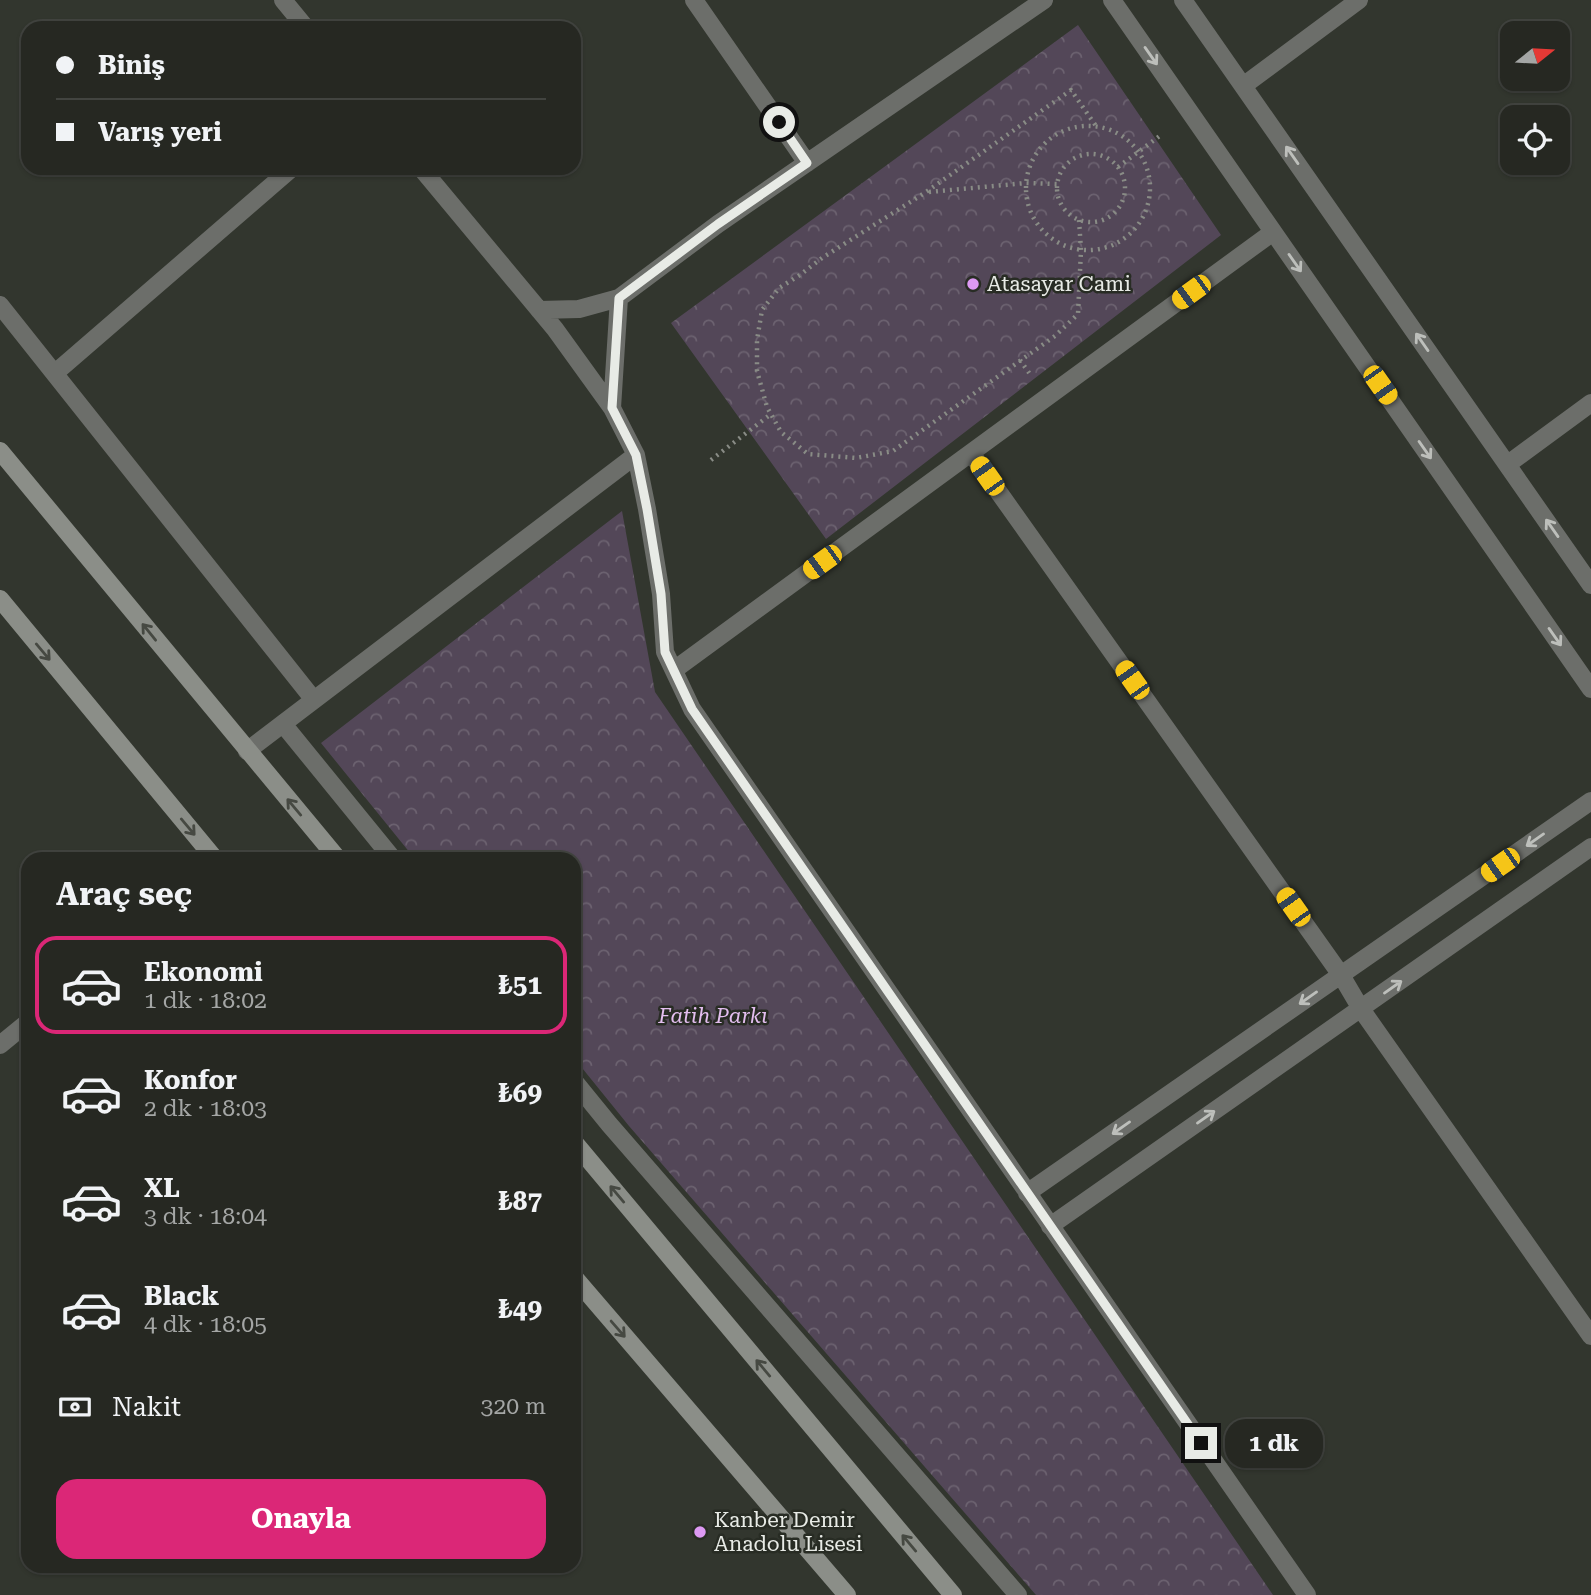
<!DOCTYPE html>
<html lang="tr">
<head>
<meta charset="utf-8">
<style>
	:root { --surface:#262822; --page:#32342f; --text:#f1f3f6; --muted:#a4a6a5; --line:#424440; --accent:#db2777 }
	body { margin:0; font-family:"Roboto Serif",serif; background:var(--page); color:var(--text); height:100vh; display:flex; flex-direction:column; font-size:26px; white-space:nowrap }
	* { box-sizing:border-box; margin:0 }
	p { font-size:23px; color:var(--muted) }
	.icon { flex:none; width:38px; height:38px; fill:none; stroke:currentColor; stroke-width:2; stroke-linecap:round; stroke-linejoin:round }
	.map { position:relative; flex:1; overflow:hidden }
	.sheet { position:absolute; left:21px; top:852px; width:560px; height:721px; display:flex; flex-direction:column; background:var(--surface); border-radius:21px; box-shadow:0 2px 5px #0004,0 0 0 2px var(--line) }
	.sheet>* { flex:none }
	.top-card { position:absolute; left:21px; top:21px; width:560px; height:154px; border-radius:21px; box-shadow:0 2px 5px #0004,0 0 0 2px var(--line); display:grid; align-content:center; height:154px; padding:0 35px; background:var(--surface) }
	.needle { width:46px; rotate:72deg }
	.tools { position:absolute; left:1500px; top:21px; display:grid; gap:14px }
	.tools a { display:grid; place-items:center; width:70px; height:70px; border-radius:14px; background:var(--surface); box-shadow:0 2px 5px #0004,0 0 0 2px var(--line); font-size:35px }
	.end { position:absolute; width:32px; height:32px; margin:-16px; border:9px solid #e8ebe6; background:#111; box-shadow:0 0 0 4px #111 }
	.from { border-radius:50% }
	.bubble { position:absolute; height:49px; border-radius:21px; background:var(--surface); box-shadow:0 2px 5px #0004,0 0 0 2px var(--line); font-size:23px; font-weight:700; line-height:49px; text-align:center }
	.car { position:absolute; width:21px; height:42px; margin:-21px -10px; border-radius:9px; box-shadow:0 0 5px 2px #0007; background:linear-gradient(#f5c518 24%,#345 0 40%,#f5c518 0 76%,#345 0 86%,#f5c518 0) }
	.top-card b { display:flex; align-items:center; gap:24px; height:66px; font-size:26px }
	.top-card b+b { border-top:2px solid var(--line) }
	.top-card i { width:18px; height:18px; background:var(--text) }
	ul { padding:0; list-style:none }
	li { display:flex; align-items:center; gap:21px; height:98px; margin:0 14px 10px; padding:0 21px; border:4px solid transparent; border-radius:21px }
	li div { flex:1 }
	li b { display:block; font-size:26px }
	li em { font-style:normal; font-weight:700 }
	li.active { border-color:var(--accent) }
	li>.icon { width:63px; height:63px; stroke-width:1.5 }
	h2 { padding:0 35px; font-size:32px; line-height:84px }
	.pay { display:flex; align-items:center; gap:18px; height:77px; padding:0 35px; font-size:26px }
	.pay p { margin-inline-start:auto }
	.action { display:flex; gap:14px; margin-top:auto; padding:14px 35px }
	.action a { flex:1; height:80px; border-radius:21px; background:var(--accent); color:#fff; font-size:28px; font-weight:700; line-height:80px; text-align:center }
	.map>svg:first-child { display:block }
</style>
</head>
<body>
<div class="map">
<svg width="1591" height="1595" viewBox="0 0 1591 1595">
	<defs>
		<pattern id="park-crowns" width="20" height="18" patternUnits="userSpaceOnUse" patternTransform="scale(1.75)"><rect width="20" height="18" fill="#534758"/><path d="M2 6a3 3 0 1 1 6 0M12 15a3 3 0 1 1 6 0" fill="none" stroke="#6c6270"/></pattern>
	</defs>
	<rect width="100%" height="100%" fill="#32362e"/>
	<path fill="url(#park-crowns)" d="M1078,25L1221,235L826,539L671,323Z
		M622,511L655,692L1273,1595H1036L629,1126L574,1058V859H415L321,743Z"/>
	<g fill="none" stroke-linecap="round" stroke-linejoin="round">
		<path stroke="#898c86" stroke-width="4.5" stroke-dasharray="2 5" stroke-linecap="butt" d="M1026 188a62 62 0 1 1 124 0a62 62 0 1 1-124 0Z
			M1057 188a34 34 0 1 1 68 0a34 34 0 1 1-68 0Z
			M1118,167L1161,135
			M929,192L1026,183L1057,184
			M1079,220L1081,250L1078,314L1055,336L893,451L856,458L808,454L781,432L767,407L757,371V340L762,310L779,288L800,275L822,258L926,192L1071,90L1096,126
			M1020,360L1032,377
			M711,460L771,414"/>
		<path stroke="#6c6e6a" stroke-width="18" d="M283,0L306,28
			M694,0L807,163
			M1112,0L1591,689
			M1183,0L1591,585
			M1243,86L1359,0
			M421,168L555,329L612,408L636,455L647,509L661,594L665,652L692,709L1307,1595
			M0,305L314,700
			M539,310L579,309L619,298
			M55,373L292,168
			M612,408L619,298L718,224L1044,0
			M971,453L1341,975L1361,1009L1591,1336
			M1508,464L1591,403
			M674,670L1273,232
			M283,724L393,859
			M247,751L636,455
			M0,1045L28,1022
			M574,1081L609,1124L1018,1595
			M1027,1193L1591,801
			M1050,1226L1591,847"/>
		<path stroke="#8b8e88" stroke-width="18" d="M0,451L338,859
			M0,599L215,859
			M574,1142L953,1595
			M574,1277L847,1595"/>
	</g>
	<defs><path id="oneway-shaft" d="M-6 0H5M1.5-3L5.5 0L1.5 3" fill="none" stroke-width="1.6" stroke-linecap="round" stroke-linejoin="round" transform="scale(1.75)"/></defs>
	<g stroke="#bdbfbb">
		<use href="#oneway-shaft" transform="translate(1151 56) rotate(55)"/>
		<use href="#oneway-shaft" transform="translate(1292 155) rotate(-125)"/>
		<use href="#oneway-shaft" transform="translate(1295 263) rotate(55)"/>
		<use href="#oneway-shaft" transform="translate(1422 342) rotate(-125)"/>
		<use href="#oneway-shaft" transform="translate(1425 450) rotate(55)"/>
		<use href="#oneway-shaft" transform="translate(1552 528) rotate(-125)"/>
		<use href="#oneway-shaft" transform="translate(1555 637) rotate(55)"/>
		<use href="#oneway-shaft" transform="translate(1535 840) rotate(145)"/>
		<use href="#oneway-shaft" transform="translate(1393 987) rotate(-35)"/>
		<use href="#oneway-shaft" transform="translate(1308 998) rotate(145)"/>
		<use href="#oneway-shaft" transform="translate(1206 1117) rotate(-35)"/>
		<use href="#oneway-shaft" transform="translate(1121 1128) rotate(145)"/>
	</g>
	<g stroke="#464942">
		<use href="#oneway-shaft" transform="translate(149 632) rotate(-129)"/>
		<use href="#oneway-shaft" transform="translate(43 652) rotate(50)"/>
		<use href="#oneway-shaft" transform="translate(294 807) rotate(-130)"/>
		<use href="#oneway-shaft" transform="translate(188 827) rotate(50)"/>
		<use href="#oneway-shaft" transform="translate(617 1194) rotate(-130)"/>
		<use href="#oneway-shaft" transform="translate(618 1329) rotate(49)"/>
		<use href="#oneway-shaft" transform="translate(763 1368) rotate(-130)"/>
		<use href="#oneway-shaft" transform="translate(909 1543) rotate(-130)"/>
	</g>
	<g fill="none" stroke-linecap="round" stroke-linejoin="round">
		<path stroke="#e8ebe6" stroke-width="9" d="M779,122L807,163L718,224L619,298L612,408L636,455L647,509L661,594L665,652L692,709L1201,1443"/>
	</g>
	<g fill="#dd99f3" stroke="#282c24" stroke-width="2.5">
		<circle cx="973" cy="284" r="7"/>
		<circle cx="700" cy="1532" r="7"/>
	</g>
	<g text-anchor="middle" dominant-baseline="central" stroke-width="5" stroke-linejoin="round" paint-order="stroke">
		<g font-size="21" fill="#e8ebe6" stroke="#282c24" text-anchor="start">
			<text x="987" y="284">Atasayar Cami</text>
			<text x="714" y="1520">Kanber Demir<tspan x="714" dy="24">Anadolu Lisesi</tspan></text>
		</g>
		<g font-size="21" font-style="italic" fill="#e3beef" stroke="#282c24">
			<text x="713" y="1016">Fatih Parkı</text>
		</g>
	</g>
</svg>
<div class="tools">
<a><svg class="needle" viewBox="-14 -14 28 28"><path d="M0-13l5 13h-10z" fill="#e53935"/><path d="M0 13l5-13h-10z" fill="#a4a6a5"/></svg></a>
<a><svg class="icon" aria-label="locate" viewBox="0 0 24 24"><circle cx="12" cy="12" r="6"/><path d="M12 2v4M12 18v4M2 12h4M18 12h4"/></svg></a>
</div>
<i class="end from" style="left:779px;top:122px"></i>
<i class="end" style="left:1201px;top:1443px"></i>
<div class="bubble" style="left:1225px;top:1419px;width:98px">1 dk</div>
<i class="car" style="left:1191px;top:292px;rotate:234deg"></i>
<i class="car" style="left:1380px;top:385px;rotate:145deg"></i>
<i class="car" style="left:987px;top:476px;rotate:325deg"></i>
<i class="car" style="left:822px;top:562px;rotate:234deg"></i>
<i class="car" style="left:1132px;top:680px;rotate:325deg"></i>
<i class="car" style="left:1500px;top:865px;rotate:235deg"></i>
<i class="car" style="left:1293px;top:907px;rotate:325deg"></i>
<div class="top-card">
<b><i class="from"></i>Biniş</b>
<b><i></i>Varış yeri</b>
</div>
<section class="sheet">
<h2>Araç seç</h2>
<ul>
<li class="active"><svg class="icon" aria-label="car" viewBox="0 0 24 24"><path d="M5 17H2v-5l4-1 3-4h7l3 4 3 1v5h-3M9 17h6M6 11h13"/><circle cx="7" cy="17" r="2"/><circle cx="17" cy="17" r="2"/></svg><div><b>Ekonomi</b><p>1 dk · 18:02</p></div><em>₺51</em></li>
<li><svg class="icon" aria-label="car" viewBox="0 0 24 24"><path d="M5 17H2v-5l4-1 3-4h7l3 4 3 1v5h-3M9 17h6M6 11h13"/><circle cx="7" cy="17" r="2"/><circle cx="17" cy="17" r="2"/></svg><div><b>Konfor</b><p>2 dk · 18:03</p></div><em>₺69</em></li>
<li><svg class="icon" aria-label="car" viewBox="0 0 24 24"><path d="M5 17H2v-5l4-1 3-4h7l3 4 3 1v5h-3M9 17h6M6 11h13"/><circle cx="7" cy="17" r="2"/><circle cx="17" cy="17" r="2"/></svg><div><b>XL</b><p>3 dk · 18:04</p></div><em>₺87</em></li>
<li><svg class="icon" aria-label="car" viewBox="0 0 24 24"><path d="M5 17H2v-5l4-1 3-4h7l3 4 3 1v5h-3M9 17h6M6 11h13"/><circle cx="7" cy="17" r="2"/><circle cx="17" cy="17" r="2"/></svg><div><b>Black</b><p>4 dk · 18:05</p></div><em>₺49</em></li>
</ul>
<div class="pay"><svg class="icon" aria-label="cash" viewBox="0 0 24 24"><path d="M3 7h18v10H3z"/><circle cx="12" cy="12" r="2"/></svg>Nakit<p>320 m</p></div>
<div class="action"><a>Onayla</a></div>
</section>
</div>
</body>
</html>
